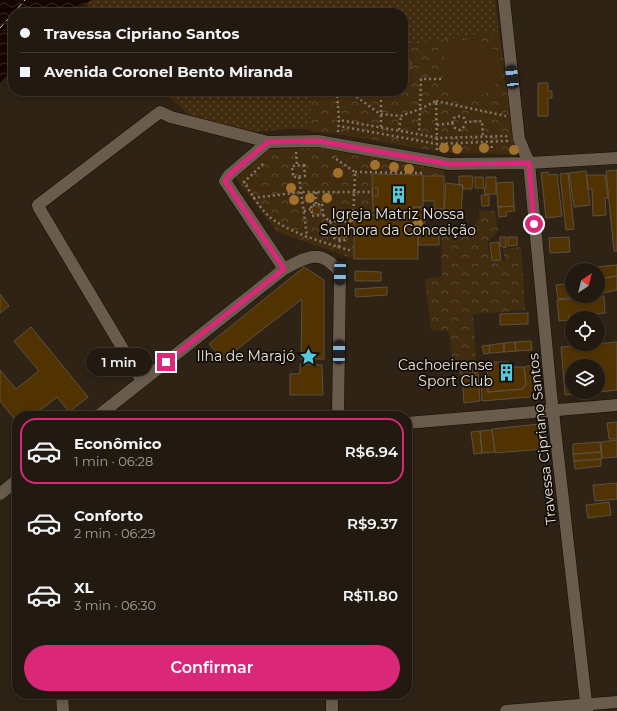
<!DOCTYPE html>
<html lang="pt">
<head>
<meta charset="utf-8">
<style>
	:root { --surface:#221a10; --page:#2e271e; --text:#f1f3f6; --muted:#a2a19f; --line:#3f3830; --accent:#db2777 }
	body { margin:0; font-family:Montserrat,sans-serif; background:var(--page); color:var(--text); height:100vh; display:flex; flex-direction:column; font-size:15px; white-space:nowrap }
	* { box-sizing:border-box; margin:0 }
	p { font-size:13px; color:var(--muted) }
	.icon { flex:none; width:22px; height:22px; fill:none; stroke:currentColor; stroke-width:2; stroke-linecap:round; stroke-linejoin:round }
	.map { position:relative; flex:1; overflow:hidden }
	.details { position:absolute; left:12px; top:411px; width:400px; height:288px; display:flex; flex-direction:column; background:var(--surface); border-radius:16px; box-shadow:0 2px 6px #0003,0 0 0 1px var(--line) }
	.details>* { flex:none }
	.banner { position:absolute; left:8px; top:8px; width:400px; height:88px; border-radius:16px; box-shadow:0 2px 6px #0003,0 0 0 1px var(--line); display:grid; align-content:center; height:88px; padding:0 12px; background:var(--surface) }
	.needle { width:26px; rotate:35deg }
	.fabs { position:absolute; left:565px; top:263px; display:grid; gap:8px }
	.fabs a { display:grid; place-items:center; width:40px; height:40px; border-radius:50%; background:var(--surface); box-shadow:0 2px 6px #0003,0 0 0 1px var(--line); font-size:20px }
	.end { position:absolute; width:18px; height:18px; margin:-9px; border:5px solid #db2777; background:#fff; box-shadow:0 0 0 2px #fff }
	.from { border-radius:50% }
	.bubble { position:absolute; height:28px; border-radius:14px; background:var(--surface); box-shadow:0 2px 6px #0003,0 0 0 1px var(--line); font-size:13px; font-weight:600; line-height:28px; text-align:center }
	.car { position:absolute; width:12px; height:24px; margin:-12px -6px; border-radius:5px; box-shadow:0 0 3px 1px #0007; background:linear-gradient(#222 24%,#8ab4d8 0 40%,#222 0 76%,#8ab4d8 0 86%,#222 0) }
	.banner b { display:flex; align-items:center; gap:14px; height:38px; font-size:15px }
	.banner b+b { border-top:1px solid var(--line) }
	.banner i { width:10px; height:10px; background:var(--text) }
	ul { padding:7px 0 0; list-style:none }
	li { display:flex; align-items:center; gap:12px; height:66px; margin:0 8px 6px; padding:0 4px; border:2px solid transparent; border-radius:16px }
	li div { flex:1 }
	li b { display:block; font-size:15px }
	li em { font-style:normal; font-weight:600 }
	li.active { border-color:var(--accent) }
	li>.icon { width:36px; height:36px; stroke-width:1.5 }
	.cta { display:flex; gap:8px; margin-top:auto; padding:8px 12px }
	.cta a { flex:1; height:46px; border-radius:24px; background:var(--accent); color:#fff; font-size:16px; font-weight:600; line-height:46px; text-align:center }
	.map>svg:first-child { display:block }
</style>
</head>
<body>
<div class="map">
<svg width="617" height="711" viewBox="0 0 617 711">
	<defs>
		<pattern id="grass-dots" width="8" height="8" patternUnits="userSpaceOnUse"><rect width="8" height="8" fill="#422c0f"/><path d="M2 2h.1M6 6h.1" fill="none" stroke="#5d4a31" stroke-width="1.8" stroke-linecap="round"/></pattern>
		<pattern id="forest-crowns" width="20" height="18" patternUnits="userSpaceOnUse"><rect width="20" height="18" fill="#422c0f"/><path d="M2 6a3 3 0 1 1 6 0M12 15a3 3 0 1 1 6 0" fill="none" stroke="#5d4a31"/></pattern>
		<pattern id="water-waves" width="16" height="10" patternUnits="userSpaceOnUse"><rect width="16" height="10" fill="#160600"/><path d="M0 5q4-4 8 0t8 0" fill="none" stroke="#382a25"/></pattern>
	</defs>
	<rect width="100%" height="100%" fill="#2e2315"/>
	<path fill="url(#grass-dots)" d="M92,0H495L499,31L403,46V13H94L86,3Z
		M163,91H312L310,129H286L256,132L190,116Z"/>
	<path fill="url(#forest-crowns)" d="M499,31L517,154L445,153L331,133L309,131L312,91H403V46Z
		M321,147L444,170V176L372,174L373,210H380V215H354V259L277,232L235,177L267,150Z
		M479,210L495,211L498,231L488,242L491,263L505,260L503,250L521,246L525,310L473,314L476,362L453,363L449,331L431,330L425,279L442,276L441,232L463,236L479,220Z"/>
	<path fill="#422c0f" d="M442 68a29 29 0 1 1 58 0a29 29 0 1 1-58 0Z"/>
	<path fill="url(#water-waves)" d="M0,0H92L68,13H13V69L0,83Z"/>
	<g fill="none" stroke-linecap="round" stroke-linejoin="round">
		<path stroke="#fbcc93" stroke-width="1" stroke-dasharray="5 4" stroke-linecap="butt" d="M0,28L25,0"/>
	</g>
	<path fill="#513302" stroke="#5d5142" d="M403,59H408L411,62V68L408,71H403Z
		M538,83H548V91H552V98H548V116H538Z
		M617,170V251H614L606,171Z
		M586,171L590,205L574,207L569,173Z
		M548,172L549,175L557,174L562,216L546,218L541,173Z
		M568,173L574,229L566,230L560,174Z
		M372,174L423,175V207H413V210H373Z
		M586,175H605L608,198H605L606,215L593,216L592,189H588Z
		M423,176H444V209H434V201H423Z
		M459,176H473L472,189H463V185H459Z
		M475,177H483L484,188H475Z
		M486,177H496V194H485L484,189H486Z
		M513,182L514,206L498,207L496,183Z
		M446,183L463,185L461,213H444Z
		M372,188H378V196H372Z
		M481,195H489V206H482Z
		M312,206H320L321,214H313Z
		M514,206L515,211L506,212L507,216L499,217L498,207Z
		M413,207H425V223L413,224Z
		M354,215H413V224H418V259H354Z
		M337,229H345L344,238L336,237Z
		M439,230V245H418V231Z
		M500,237H506V248L500,246Z
		M508,237H517V245L508,246Z
		M569,237L570,252L550,253L549,238Z
		M499,242L501,260L492,261L490,243Z
		M617,265V276L598,279L596,267Z
		M304,267L324,280V359H301L302,299L223,360L209,344Z
		M355,271L381,272V281H355Z
		M617,276V290L598,294V279Z
		M572,283V296H579L558,299L556,285Z
		M387,287V295L356,297L355,289Z
		M0,294L9,306L0,313Z
		M604,296L605,313L568,316L569,320L559,321L557,300Z
		M528,313V324L500,325V314Z
		M31,327L88,397L69,412L57,397L38,412L42,416H17V422L0,401V370L16,389L39,371L14,341Z
		M531,341L532,350L516,351L515,342Z
		M515,342L516,351L504,352V343Z
		M617,342V390L598,392V366H572V392H598L565,395L561,347Z
		M504,343V352L489,353L490,345Z
		M490,345L489,353L484,354L482,346Z
		M494,362H509L510,367H524L526,384L523,389L488,392L487,368L494,367Z
		M300,364L322,365L323,395H290V374H300Z
		M533,365L536,391L530,397L482,401L481,378H488V392L523,389L526,384L524,367Z
		M472,366L473,374L461,375L460,368Z
		M474,372L478,373L480,401L464,403L462,377L476,376Z
		M617,422V439H609L607,423Z
		M540,424L543,449L495,453L492,429Z
		M492,430L495,452L482,453L480,431Z
		M480,431L482,453L474,454L471,432Z
		M617,440V457L602,458L601,442Z
		M600,442L601,452L573,454V444Z
		M601,452L602,459L574,461L573,454Z
		M601,459V466L575,469L574,461Z
		M617,483V499L595,501L593,485Z
		M609,502L611,515L588,518L586,505Z"/>
	<g fill="none" stroke-linecap="round" stroke-linejoin="round">
		<defs>
			<path id="minor" d="M504,0L519,139L529,163L551,394L587,711
				M268,142L229,175L225,181L284,269
				M142,381L39,208L38,205L160,112L171,117L268,142L318,141L449,164L529,163L617,158
				M98,416L284,269C307,257 321,247 340,273L338,416
				M407,423L617,405
				M0,494L17,480
				M62,694L63,711
				M332,711V694
				M506,711L617,702"/>
		</defs>
		<use href="#minor" stroke="#160c02" stroke-width="13"/>
		<path stroke="#83796e" stroke-width="2.5" stroke-dasharray="2 3" stroke-linecap="butt" d="M337,91L339,120
			M343,91L350,92L380,114L401,116L420,109L419,133
			M436,101L506,116
			M452,123L454,118L458,116L464,118L466,122
			M437,125L452,123L455,128L460,130L463,128L466,122L482,121L483,136
			M381,127V91
			M399,130L401,116
			M338,132L339,120L439,138L506,136L507,141L437,144L339,126
			M491,136L492,151
			M437,150L436,101L420,109L421,79H444
			M296,152L297,165
			M263,164L244,182C252,195 261,210 272,219C295,235 326,243 352,251
			M304,165L305,176L293,177L292,166Z
			M355,172L425,173
			M299,177L307,236
			M316,192V204
			M253,198L301,192H372
			M322,204L323,215L312,216L311,205Z
			M304,211L311,209
			M323,215L335,227L347,229L345,240L334,238L335,227
			M329,221L353,222L355,172L333,157
			M339,247L340,239"/>
		<use href="#minor" stroke="#695c4d" stroke-width="12"/>
	</g>
	<g fill="#a0712d">
		<circle cx="444" cy="148" r="5"/>
		<circle cx="484" cy="148" r="5"/>
		<circle cx="457" cy="149" r="5"/>
		<circle cx="514" cy="150" r="5"/>
		<circle cx="375" cy="165" r="5"/>
		<circle cx="394" cy="167" r="5"/>
		<circle cx="409" cy="169" r="5"/>
		<circle cx="338" cy="173" r="5"/>
		<circle cx="291" cy="188" r="5"/>
		<circle cx="310" cy="198" r="5"/>
		<circle cx="327" cy="198" r="5"/>
		<circle cx="294" cy="200" r="5"/>
		<circle cx="351" cy="217" r="5"/>
		<circle cx="418" cy="224" r="5"/>
	</g>
	<g fill="none" stroke-linecap="round" stroke-linejoin="round">
		<path stroke="#db2777" stroke-width="5" d="M166,362L284,269L225,181L229,175L268,142L318,141L449,164L529,163L534,224"/>
	</g>
	<defs>
		<symbol id="building-bare" viewBox="-9 -9 18 18"><path d="M-4-6H4V6H1V3H-1V6H-4ZM-2.5-4.3h1.7v1.8h-1.7ZM.8-4.3h1.7v1.8H.8ZM-2.5-1h1.7V.8h-1.7ZM.8-1h1.7V.8H.8Z" fill="#55cadf" stroke="#120d07" stroke-width="2.5" paint-order="stroke"/></symbol>
		<symbol id="sight-bare" viewBox="-9 -9 18 18"><path d="M0-6L1.8-2.2L6-1.7L2.9 1.2L3.7 5.4L0 3.3L-3.7 5.4L-2.9 1.2L-6-1.7L-1.8-2.2Z" fill="#55cadf" stroke="#120d07" stroke-width="2.5" paint-order="stroke"/></symbol>
	</defs>
	<g fill-rule="evenodd">
		<use href="#building-bare" x="386" y="182" width="25" height="25"/>
		<use href="#sight-bare" x="296" y="344" width="25" height="25"/>
		<use href="#building-bare" x="494" y="360" width="25" height="25"/>
	</g>
	<g text-anchor="middle" dominant-baseline="central" stroke-width="3.5" stroke-linejoin="round" paint-order="stroke">
		<g font-size="14" fill="#ece4dc" stroke="#120d07" text-anchor="end">
			<text x="398" y="214" text-anchor="middle">Igreja Matriz Nossa<tspan x="398" dy="16">Senhora da Conceição</tspan></text>
			<text x="295" y="356">Ilha de Marajó</text>
			<text x="493" y="365">Cachoeirense<tspan x="493" dy="16">Sport Club</tspan></text>
		</g>
		<g font-size="14" fill="#ece4dc" stroke="#120d07">
			<text transform="translate(542 439) rotate(-96)">Travessa Cipriano Santos</text>
		</g>
	</g>
</svg>
<div class="fabs">
<a><svg class="needle" viewBox="-14 -14 28 28"><path d="M0-13l5 13h-10z" fill="#e53935"/><path d="M0 13l5-13h-10z" fill="#a2a19f"/></svg></a>
<a><svg class="icon" aria-label="locate" viewBox="0 0 24 24"><circle cx="12" cy="12" r="6"/><path d="M12 2v4M12 18v4M2 12h4M18 12h4"/></svg></a>
<a><svg class="icon" aria-label="layers" viewBox="0 0 24 24"><path d="M12 4l9 5-9 5-9-5zM3 14l9 5 9-5"/></svg></a>
</div>
<i class="end from" style="left:534px;top:224px"></i>
<i class="end" style="left:166px;top:362px"></i>
<div class="bubble" style="left:86px;top:348px;width:66px">1 min</div>
<i class="car" style="left:512px;top:77px;rotate:354deg"></i>
<i class="car" style="left:340px;top:273px;rotate:181deg"></i>
<i class="car" style="left:339px;top:352px;rotate:1deg"></i>
<div class="banner">
<b><i class="from"></i>Travessa Cipriano Santos</b>
<b><i></i>Avenida Coronel Bento Miranda</b>
</div>
<section class="details">
<ul>
<li class="active"><svg class="icon" aria-label="car" viewBox="0 0 24 24"><path d="M5 17H2v-5l4-1 3-4h7l3 4 3 1v5h-3M9 17h6M6 11h13"/><circle cx="7" cy="17" r="2"/><circle cx="17" cy="17" r="2"/></svg><div><b>Econômico</b><p>1 min · 06:28</p></div><em>R$6.94</em></li>
<li><svg class="icon" aria-label="car" viewBox="0 0 24 24"><path d="M5 17H2v-5l4-1 3-4h7l3 4 3 1v5h-3M9 17h6M6 11h13"/><circle cx="7" cy="17" r="2"/><circle cx="17" cy="17" r="2"/></svg><div><b>Conforto</b><p>2 min · 06:29</p></div><em>R$9.37</em></li>
<li><svg class="icon" aria-label="car" viewBox="0 0 24 24"><path d="M5 17H2v-5l4-1 3-4h7l3 4 3 1v5h-3M9 17h6M6 11h13"/><circle cx="7" cy="17" r="2"/><circle cx="17" cy="17" r="2"/></svg><div><b>XL</b><p>3 min · 06:30</p></div><em>R$11.80</em></li>
</ul>
<div class="cta"><a>Confirmar</a></div>
</section>
</div>
</body>
</html>
